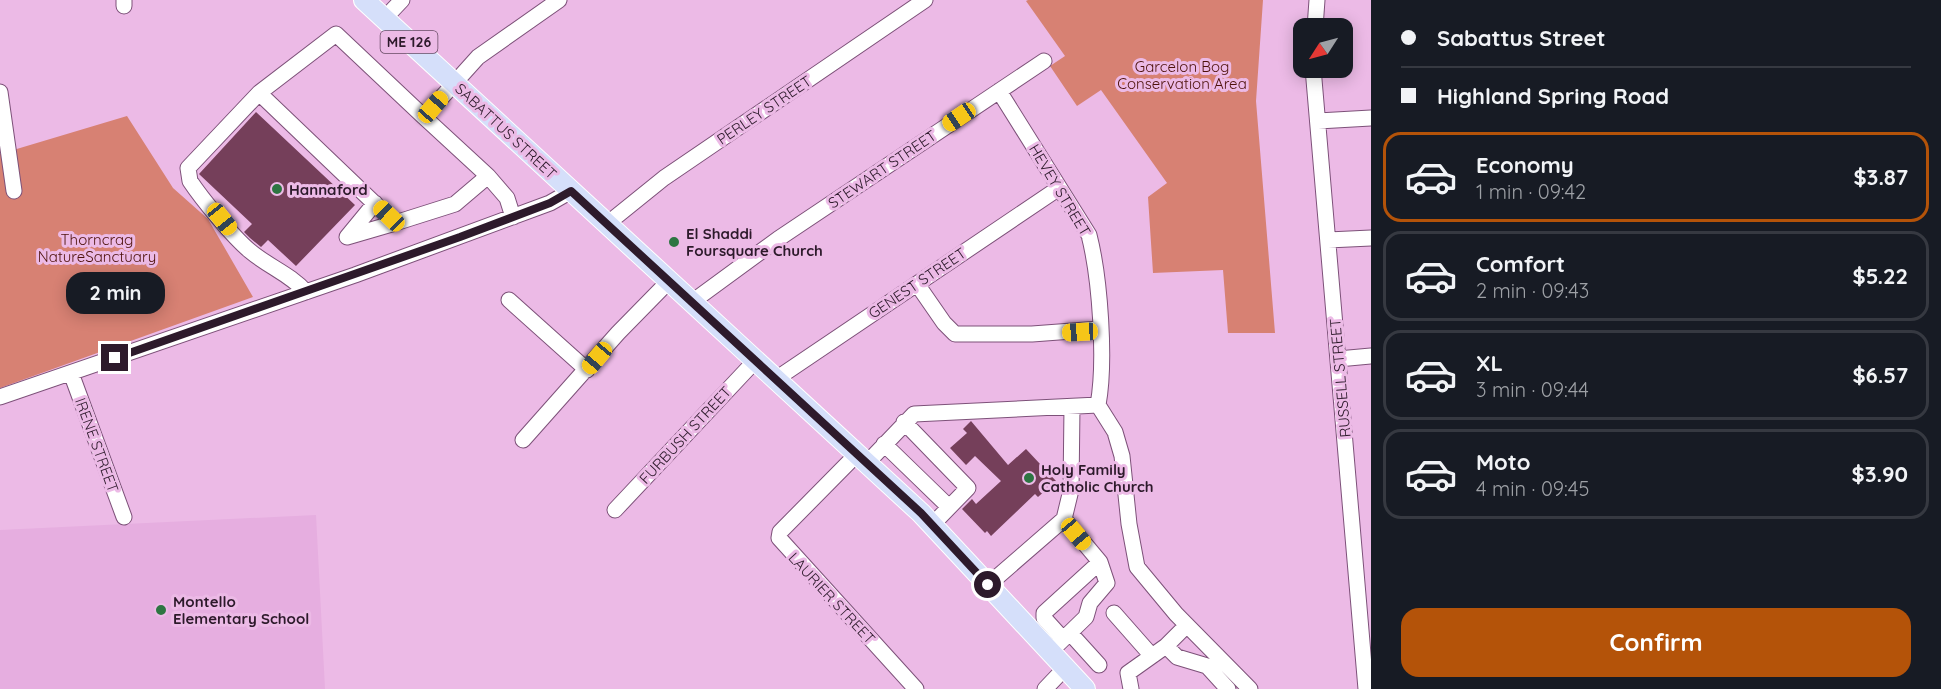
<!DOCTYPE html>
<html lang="en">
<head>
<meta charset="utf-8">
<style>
	:root { --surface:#171b24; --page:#242831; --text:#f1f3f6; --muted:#9ea1a6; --line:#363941; --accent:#b45309 }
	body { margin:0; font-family:Quicksand,sans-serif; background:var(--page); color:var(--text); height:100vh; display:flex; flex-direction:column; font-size:22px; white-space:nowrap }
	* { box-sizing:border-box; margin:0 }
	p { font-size:20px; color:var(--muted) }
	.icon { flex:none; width:33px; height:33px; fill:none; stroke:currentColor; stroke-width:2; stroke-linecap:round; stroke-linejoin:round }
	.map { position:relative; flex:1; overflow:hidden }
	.side { display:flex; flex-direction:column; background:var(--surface); width:570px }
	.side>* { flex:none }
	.top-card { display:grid; align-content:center; height:132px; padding:0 30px; background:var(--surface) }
	.needle { width:39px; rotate:234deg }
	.fabs { position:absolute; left:1293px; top:18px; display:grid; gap:12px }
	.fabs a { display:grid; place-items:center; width:60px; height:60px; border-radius:12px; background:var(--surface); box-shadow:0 3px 15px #0003; font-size:30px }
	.end { position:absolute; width:27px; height:27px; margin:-14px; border:8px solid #2d1a2b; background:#fff; box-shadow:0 0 0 3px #fff }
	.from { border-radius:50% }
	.bubble { position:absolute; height:42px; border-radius:18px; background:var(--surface); box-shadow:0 3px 15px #0003; font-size:20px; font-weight:700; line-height:42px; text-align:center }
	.car { position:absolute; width:18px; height:36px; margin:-18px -9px; border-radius:8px; box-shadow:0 0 4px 2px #0007; background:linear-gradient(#f5c518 24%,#345 0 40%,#f5c518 0 76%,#345 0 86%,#f5c518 0) }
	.top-card b { display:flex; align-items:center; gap:21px; height:57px; font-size:22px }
	.top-card b+b { border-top:2px solid var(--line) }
	.top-card i { width:15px; height:15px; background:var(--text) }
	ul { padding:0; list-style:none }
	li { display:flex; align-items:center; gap:18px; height:90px; margin:0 12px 9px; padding:0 18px; border:3px solid var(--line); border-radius:18px }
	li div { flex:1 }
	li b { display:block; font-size:22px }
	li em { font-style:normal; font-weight:700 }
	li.active { border-color:var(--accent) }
	li>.icon { width:54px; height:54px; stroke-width:1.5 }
	.action { display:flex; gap:12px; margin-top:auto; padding:12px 30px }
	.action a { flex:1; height:69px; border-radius:18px; background:var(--accent); color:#fff; font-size:24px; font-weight:700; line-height:69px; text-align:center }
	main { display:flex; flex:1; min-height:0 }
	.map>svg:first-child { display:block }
</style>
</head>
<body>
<main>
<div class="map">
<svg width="1371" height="689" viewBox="0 0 1371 689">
	<rect width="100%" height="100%" fill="#ecbae6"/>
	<path fill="#e6aee0" d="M316,515L325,689H0V530Z"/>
	<path fill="#d78173" d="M1028,0H1263L1256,101L1275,333H1228L1223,270L1153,273L1148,197L1167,183L1101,90L1077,106L1050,66L1065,56L1026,1Z
		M127,116L173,188L208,219L253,297L0,388V154Z"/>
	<path fill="#753f5a" d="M256,112L355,205L296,266L268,240L261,247L250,238L244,232L252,224L199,174Z
		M971,421L1008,465L1026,449L1056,481L1038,497L1035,494L991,536L987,531L985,533L962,509L972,499L976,504L1001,481L975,456L966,465L950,448L967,433L963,429Z"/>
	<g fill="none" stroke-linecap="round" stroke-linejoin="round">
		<defs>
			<path id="minor" d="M124,0V6
				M384,19L402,0
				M1315,28L1317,0
				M1313,68L1366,689
				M999,91L1089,235C1100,278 1106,361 1098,405
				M0,92L14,191
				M259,93L188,168L190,181C202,199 233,237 250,251C269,267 290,274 306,292
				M424,117L488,176L455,204L395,223L259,93L336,34L424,117L478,57L559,0
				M1318,121L1371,118
				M488,176L507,198L513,217
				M375,203L347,237L395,223
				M607,224L664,178L925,0
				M1328,240L1371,238
				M917,284L944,323L955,334H1032L1099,329
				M509,300L587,370
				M692,302L778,239L1044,61
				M1338,359L1371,356
				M71,373L124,517
				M776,379L1059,188
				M0,397L355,275L550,203L571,191
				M904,422L968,488L932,525
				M523,440L618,333L669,281
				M884,444L949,507
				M857,454L780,532L779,538L916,689
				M867,463L914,414L1098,405L1115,432L1122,456L1129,524L1137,567L1176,614L1250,689
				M615,510L755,361
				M988,585L1064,519L1071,490L1072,407
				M1114,613L1151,655
				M1070,633L1099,665
				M1063,639L1044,618V613L1100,562
				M1166,646L1177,657L1207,666L1228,689
				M1050,652L1086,617L1090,603L1107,583L1100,562L1064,519
				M1045,689L1065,668
				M1131,689L1128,673L1166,646L1187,625"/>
			<path id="major" d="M364,0L921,513L1085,689"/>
		</defs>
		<use href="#minor" stroke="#7d5179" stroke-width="17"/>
		<use href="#major" stroke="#fff" stroke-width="22"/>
		<use href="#minor" stroke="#fff" stroke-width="15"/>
		<use href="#major" stroke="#d5dffa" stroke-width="20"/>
	</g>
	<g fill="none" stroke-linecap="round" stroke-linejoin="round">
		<path stroke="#2d1a2b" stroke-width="8" d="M115,358L460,237L550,203L571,191L921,513L988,585"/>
	</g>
	<g fill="#2d7542" stroke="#ecbae6" stroke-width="2">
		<circle cx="277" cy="189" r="6"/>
		<circle cx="674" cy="242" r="6"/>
		<circle cx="1029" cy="478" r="6"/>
		<circle cx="161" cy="610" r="6"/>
	</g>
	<g text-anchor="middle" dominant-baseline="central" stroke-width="6" stroke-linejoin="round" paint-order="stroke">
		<rect fill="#ecbae6" stroke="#664a63" stroke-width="1.5" x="380.5" y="31" width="57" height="22" rx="4.5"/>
		<g font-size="14" font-weight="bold" fill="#2d1a2b">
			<text x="409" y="42">ME 126</text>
		</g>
		<g font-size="15" fill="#4d110a" stroke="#ecbae6">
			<text x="1182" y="66">Garcelon Bog<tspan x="1182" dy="17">Conservation Area</tspan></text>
			<text x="97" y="239">Thorncrag<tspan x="97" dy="17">NatureSanctuary</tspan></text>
		</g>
		<g font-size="15" fill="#2d1a2b" stroke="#ecbae6">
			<text transform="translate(764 110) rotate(-34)">PERLEY STREET</text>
			<text transform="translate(506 131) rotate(43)">SABATTUS STREET</text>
			<text transform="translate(882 169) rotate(-34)">STEWART STREET</text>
			<text transform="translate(1060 190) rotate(59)">HEVEY STREET</text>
			<text transform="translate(917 283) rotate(-34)">GENEST STREET</text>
			<text transform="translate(1340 378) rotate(-95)">RUSSELL STREET</text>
			<text transform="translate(685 435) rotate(-47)">FURBUSH STREET</text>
			<text transform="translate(97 445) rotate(70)">IRENE STREET</text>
			<text transform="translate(832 598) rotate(47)">LAURIER STREET</text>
		</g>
		<g font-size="15" font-weight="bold" fill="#2d1a2b" stroke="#ecbae6" text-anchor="start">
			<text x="289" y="189">Hannaford</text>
			<text x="686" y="233">El Shaddi<tspan x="686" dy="17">Foursquare Church</tspan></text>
			<text x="1041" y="469">Holy Family<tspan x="1041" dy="17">Catholic Church</tspan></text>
			<text x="173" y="601">Montello<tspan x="173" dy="17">Elementary School</tspan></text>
		</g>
	</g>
</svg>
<div class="fabs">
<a><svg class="needle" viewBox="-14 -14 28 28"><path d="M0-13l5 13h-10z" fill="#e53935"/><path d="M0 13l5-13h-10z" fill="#9ea1a6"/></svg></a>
</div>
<i class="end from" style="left:988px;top:585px"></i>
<i class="end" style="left:115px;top:358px"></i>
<div class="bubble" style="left:66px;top:272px;width:99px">2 min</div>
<i class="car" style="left:433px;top:107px;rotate:41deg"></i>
<i class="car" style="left:959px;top:117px;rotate:236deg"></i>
<i class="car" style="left:389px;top:216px;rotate:314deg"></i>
<i class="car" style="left:222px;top:219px;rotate:141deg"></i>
<i class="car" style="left:1080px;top:332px;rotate:267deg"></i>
<i class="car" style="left:597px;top:358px;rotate:220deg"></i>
<i class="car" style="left:1076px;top:534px;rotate:140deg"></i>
</div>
<section class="side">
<div class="top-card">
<b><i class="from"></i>Sabattus Street</b>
<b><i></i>Highland Spring Road</b>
</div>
<ul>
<li class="active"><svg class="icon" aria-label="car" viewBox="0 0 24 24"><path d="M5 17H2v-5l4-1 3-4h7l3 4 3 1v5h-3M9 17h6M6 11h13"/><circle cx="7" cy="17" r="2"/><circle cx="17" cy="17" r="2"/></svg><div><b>Economy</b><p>1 min · 09:42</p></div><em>$3.87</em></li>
<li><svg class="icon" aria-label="car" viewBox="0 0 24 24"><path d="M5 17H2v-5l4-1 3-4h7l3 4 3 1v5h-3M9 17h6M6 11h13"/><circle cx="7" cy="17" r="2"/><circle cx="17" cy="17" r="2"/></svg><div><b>Comfort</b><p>2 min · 09:43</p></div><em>$5.22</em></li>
<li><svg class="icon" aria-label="car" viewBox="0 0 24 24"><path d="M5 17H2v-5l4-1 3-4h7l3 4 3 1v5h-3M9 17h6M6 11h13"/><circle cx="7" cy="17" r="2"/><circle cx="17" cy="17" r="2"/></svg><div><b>XL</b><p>3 min · 09:44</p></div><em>$6.57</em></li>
<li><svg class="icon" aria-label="car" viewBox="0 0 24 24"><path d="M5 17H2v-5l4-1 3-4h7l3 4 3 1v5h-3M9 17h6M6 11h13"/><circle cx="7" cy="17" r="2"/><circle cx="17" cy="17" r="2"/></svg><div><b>Moto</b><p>4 min · 09:45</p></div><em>$3.90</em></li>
</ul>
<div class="action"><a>Confirm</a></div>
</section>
</main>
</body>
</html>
